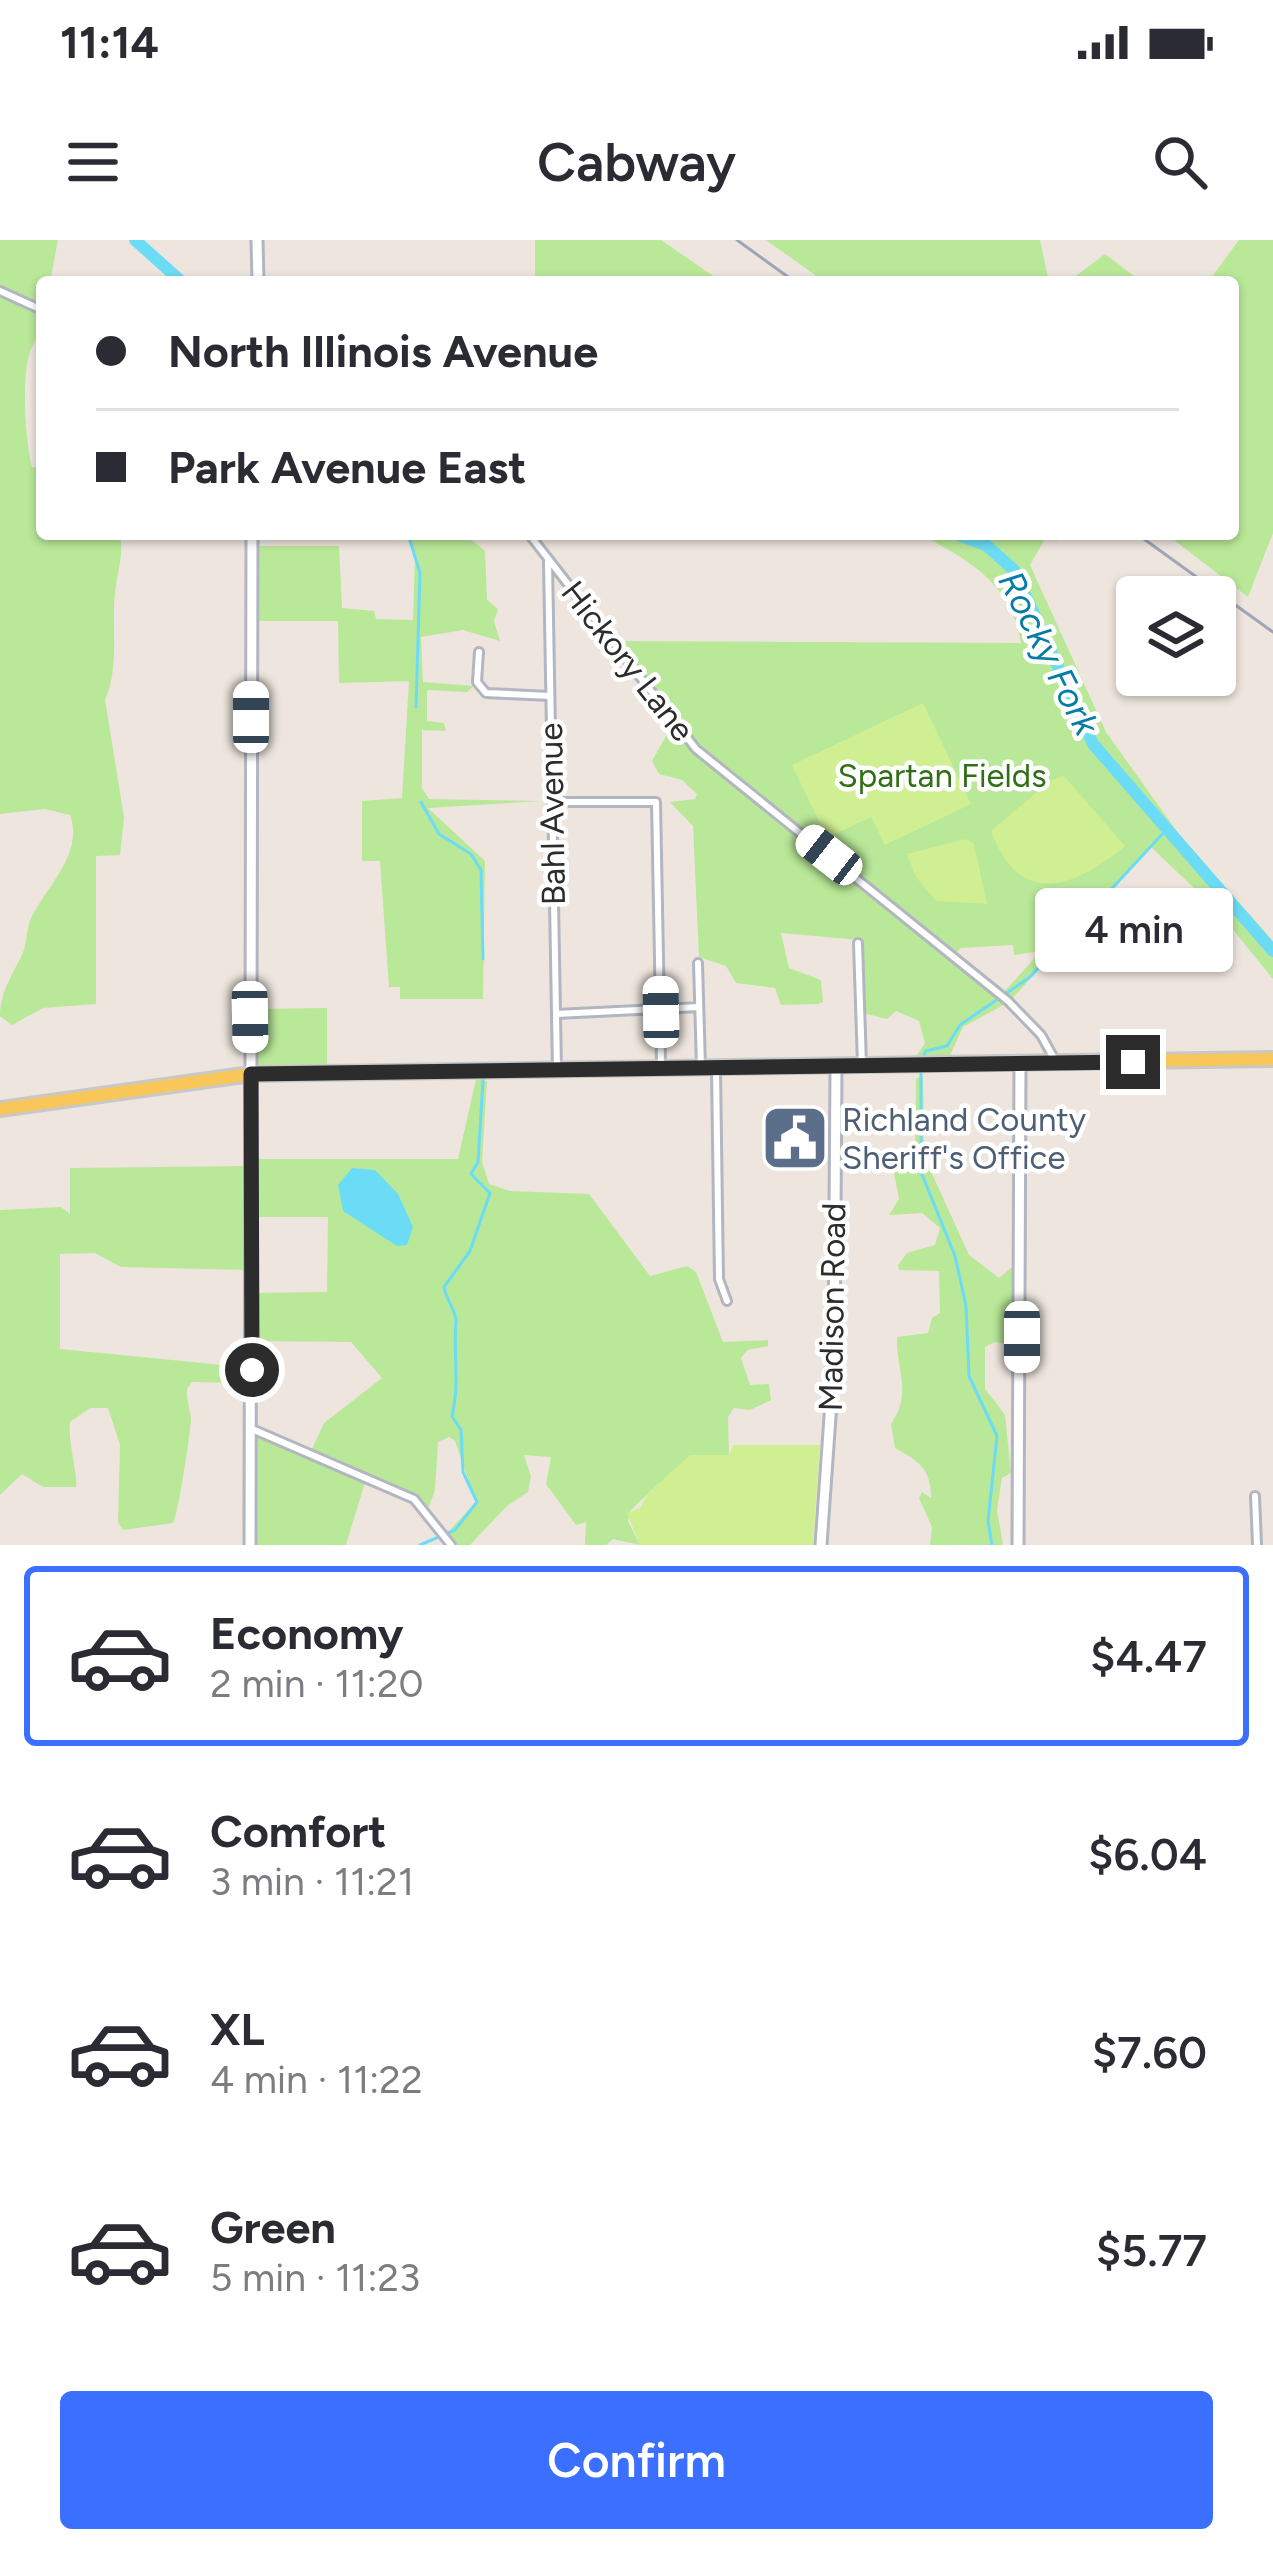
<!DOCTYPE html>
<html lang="en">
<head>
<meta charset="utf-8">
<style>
	:root { --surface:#fff; --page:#f7f7f7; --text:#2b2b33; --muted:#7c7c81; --line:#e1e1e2; --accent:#3a6fff }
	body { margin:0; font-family:Figtree,sans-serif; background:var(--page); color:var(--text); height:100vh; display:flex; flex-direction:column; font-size:45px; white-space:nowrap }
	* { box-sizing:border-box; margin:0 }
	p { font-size:39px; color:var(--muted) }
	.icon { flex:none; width:66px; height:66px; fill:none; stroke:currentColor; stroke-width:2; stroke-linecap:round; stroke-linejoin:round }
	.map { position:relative; height:1305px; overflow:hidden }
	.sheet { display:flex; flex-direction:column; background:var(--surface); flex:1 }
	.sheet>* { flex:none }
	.top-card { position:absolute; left:36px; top:36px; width:1203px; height:264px; border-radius:12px; box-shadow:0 3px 9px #0004; display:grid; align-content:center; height:264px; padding:0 60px; background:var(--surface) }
	.tools { position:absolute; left:1116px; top:336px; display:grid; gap:24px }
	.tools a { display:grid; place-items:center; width:120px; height:120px; border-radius:12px; background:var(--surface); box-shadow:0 3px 9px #0004; font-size:60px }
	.end { position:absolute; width:54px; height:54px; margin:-27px; border:15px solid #2c2c2c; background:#fff; box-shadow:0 0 0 6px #fff }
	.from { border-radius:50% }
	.bubble { position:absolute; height:84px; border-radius:12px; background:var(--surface); box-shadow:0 3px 9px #0004; font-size:39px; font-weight:600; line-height:84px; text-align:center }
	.car { position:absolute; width:36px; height:72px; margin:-36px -18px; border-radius:15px; box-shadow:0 0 9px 3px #0007; background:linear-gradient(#fff 24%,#345 0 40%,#fff 0 76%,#345 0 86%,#fff 0) }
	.top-card b { display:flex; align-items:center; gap:42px; height:114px; font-size:45px }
	.top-card b+b { border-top:3px solid var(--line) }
	.top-card i { width:30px; height:30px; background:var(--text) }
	ul { padding:21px 0 0; list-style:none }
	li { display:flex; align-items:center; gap:36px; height:180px; margin:0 24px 18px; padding:0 36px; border:6px solid transparent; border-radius:12px }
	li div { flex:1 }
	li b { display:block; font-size:45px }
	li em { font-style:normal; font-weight:600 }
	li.active { border-color:var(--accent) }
	li>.icon { width:108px; height:108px; stroke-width:1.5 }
	.cta { display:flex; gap:24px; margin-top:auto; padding:24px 60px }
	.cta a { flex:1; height:138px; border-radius:12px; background:var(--accent); color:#fff; font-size:48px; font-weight:600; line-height:138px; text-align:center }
	.status { display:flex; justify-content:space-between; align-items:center; height:84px; padding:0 60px; background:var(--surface); direction:ltr }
	.status svg { height:33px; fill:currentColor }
	header { display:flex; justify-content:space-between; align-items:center; height:156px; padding:0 60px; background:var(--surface); font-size:54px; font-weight:600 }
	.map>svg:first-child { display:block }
</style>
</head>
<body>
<div class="status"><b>11:14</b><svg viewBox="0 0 49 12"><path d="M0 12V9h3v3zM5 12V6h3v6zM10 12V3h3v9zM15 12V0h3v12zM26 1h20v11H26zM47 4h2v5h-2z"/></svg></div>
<header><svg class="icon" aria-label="menu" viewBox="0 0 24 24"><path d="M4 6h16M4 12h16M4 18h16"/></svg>Cabway<svg class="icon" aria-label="search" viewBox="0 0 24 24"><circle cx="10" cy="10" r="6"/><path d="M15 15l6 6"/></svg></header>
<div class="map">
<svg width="1273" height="1305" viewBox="0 0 1273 1305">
	<rect width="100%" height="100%" fill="#eee6de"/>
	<path fill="#b9e898" d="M0,0H58L50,42H42V66L0,48Z
		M535,0H661L722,42H535Z
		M766,0H1040L1049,42H825Z
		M1239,0H1273V293L1248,357L1166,294H1233V42H1208Z
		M1105,14L1142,42H1068Z
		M0,55L42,73C42,91 38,94 31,109C21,134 25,199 32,227H42V294H120C124,316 117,332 115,353C111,389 120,426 105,460L124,577L120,615L96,616V764L43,768L12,785L0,776C0,753 12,735 22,715C27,705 26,690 31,678C47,646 84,613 70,575L45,569L0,574Z
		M406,294H464L485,311L487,360L498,369L494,381L500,401L463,390L421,397L423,442L474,446L467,452L427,450V481L444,483L446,491L422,490V548L429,559L542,561L428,568L485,621L483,759H400V747H389L380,621H362V561L402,558L409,441L339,443L338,381H255V306H339L342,368L374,371L376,379L413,380L415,316Z
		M920,294H1065L1057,301L1045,299L1030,325L1106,492L1181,597L1273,701V739L1217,670L1150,606L1011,760L1003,753L1041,711L1014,715L1013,705L961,708L956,713L708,517L615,401L1021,403C1011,343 970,321 920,294Z
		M671,487L704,522L1007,763L963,787L947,822L912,823L925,803L919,781L896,771L887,779L863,773L860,700L781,693L789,728L821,740L823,762L818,764L781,765L775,748L736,743L726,726L699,717L693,586L670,562L695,559L697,554L682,540L659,534L652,521Z
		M327,768V828H255V769Z
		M923,836L924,916L969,1015L999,1038L1018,1022V1105L995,1102L985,1107V1149L1005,1175L1011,1233L1002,1238L997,1270L1003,1305H930L932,1287L919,1258L922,1252L931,1258C931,1229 919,1221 895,1208L891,1184C913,1151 896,1133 897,1097L928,1093L932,1078L940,1073L939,1031L899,1030L898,1025L907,1013L935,1005L940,988L922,973L889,975L899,959L893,928H841L915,921L916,839Z
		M476,839L487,841L482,922L489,944L510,951L589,954L650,1036L687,1026L696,1032L723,1102L768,1100V1106L748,1110L741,1118L750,1145L769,1144L771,1160L750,1170L734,1168L728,1177L729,1215L658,1244L630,1271L628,1281L640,1305L613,1299L606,1305H585L586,1282L576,1285L546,1244L551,1217L524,1215L531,1236L528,1252L507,1266L470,1305H456L448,1292L476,1262L455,1201L449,1197L438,1202L435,1250L429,1267L393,1244L312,1209L324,1183L382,1138L351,1102L255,1101L256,1053L327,1052L328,977H256V919H458Z
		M249,926V1030L121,1027L95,1013L60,1014V1109L233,1126L241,1134L239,1143L192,1142L187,1149C186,1159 190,1167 191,1178C191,1190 178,1277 173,1283L123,1290L118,1282L120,1205L108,1168H90L70,1182C68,1204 78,1234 76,1247H43L22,1234L0,1255V970L61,967L70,974V928Z
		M257,1196L366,1239L346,1305H253Z"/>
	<path fill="#d0ef93" d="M923,463L971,564L885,605L871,577L827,598L792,525Z
		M1064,536L1125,606C1076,647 1020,670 991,591L1050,541Z
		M966,599L974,604L987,664L936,661L916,637L907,614Z
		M733,1205H820L813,1305H640L627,1273L640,1268L648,1253L690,1215H729Z"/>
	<path fill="#6cdcf6" d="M352,928L375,930L398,954L413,987L407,1005L397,1006L343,971L338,945Z"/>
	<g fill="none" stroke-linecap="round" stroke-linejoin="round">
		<path stroke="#6cdcf6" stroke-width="3" d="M408,294L420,333L416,467
			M421,562L439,594L471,614L481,630L483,719
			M921,820L926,811L947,806L960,785L1030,737L1167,589
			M921,829V932L955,1016L966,1066L969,1136L997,1196L988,1281L992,1305
			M420,1305L455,1290L477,1262L463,1232L461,1190L452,1176C460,1144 453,1112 456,1082C457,1072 446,1060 444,1047L470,1011L490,953L471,934L478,922L483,840"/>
		<path stroke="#6cdcf6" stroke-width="12" d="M135,0L182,42
			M956,294L986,305L1014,330L1093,504L1273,711"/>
		<defs>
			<path id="street" d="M0,51L42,70
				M529,294L696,509L1008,761L1041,795L1056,822
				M548,322L557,830
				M479,412L477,442L486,453L550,456
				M552,562H656L661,824
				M858,703L862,825
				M698,723L701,827
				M556,774L699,767
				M716,830L719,1039L727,1061
				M252,1189L414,1259L451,1305
				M1255,1256L1257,1305"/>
			<path id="secondary" d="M257,0L258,42
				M250,1305L252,294
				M821,1305L834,1120L836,829
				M1018,1305L1020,825"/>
			<path id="primary" d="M0,869L251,834L1273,819"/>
		</defs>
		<use href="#street" stroke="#b2b6c0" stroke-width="12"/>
		<use href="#secondary" stroke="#b2b6c0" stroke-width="15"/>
		<use href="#primary" stroke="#c8c8c8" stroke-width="18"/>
		<use href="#street" stroke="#fff" stroke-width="6"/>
		<use href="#secondary" stroke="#fff" stroke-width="9"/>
		<use href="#primary" stroke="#f9c759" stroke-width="12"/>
		<path stroke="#a0a5b7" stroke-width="3" d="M737,0L795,42
			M1137,294L1273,392"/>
	</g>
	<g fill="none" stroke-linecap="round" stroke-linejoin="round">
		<path stroke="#2c2c2c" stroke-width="15" d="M252,1130L251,834L1133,822"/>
	</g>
	<defs>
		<symbol id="civic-square" viewBox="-11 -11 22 22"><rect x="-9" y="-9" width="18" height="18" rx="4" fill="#5c6f8a" stroke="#fff"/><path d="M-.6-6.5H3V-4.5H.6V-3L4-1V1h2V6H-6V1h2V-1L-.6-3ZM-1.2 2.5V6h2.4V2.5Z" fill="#fff"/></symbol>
	</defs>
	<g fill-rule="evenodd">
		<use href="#civic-square" x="757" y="860" width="76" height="76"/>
	</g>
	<g text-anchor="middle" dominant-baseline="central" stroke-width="9" stroke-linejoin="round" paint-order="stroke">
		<g font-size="33" fill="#2c2c2c" stroke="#fff">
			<text transform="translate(628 421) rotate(52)">Hickory Lane</text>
			<text transform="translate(552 574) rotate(-91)">Bahl Avenue</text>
			<text transform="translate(832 1067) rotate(-89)">Madison Road</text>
		</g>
		<g font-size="33" fill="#306f16" stroke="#fff">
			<text x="942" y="535">Spartan Fields</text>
		</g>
		<g font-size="33" fill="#4e5e75" stroke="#fff" text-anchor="start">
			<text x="842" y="879">Richland County<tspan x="842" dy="38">Sheriff's Office</tspan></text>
		</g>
		<g font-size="36" font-style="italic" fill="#067ca7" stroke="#fff">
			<text transform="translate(1049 413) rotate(63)">Rocky Fork</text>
		</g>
	</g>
</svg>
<div class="tools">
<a><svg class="icon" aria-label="layers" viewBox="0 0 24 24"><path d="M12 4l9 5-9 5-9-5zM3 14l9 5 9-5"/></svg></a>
</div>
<i class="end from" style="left:252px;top:1130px"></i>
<i class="end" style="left:1133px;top:822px"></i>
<div class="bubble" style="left:1035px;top:648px;width:198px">4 min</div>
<i class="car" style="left:251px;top:477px;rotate:0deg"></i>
<i class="car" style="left:829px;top:615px;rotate:308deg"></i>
<i class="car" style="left:661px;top:772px;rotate:359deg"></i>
<i class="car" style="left:250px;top:777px;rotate:179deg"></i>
<i class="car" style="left:1022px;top:1097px;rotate:180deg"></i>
<div class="top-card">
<b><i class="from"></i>North Illinois Avenue</b>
<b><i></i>Park Avenue East</b>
</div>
</div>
<section class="sheet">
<ul>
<li class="active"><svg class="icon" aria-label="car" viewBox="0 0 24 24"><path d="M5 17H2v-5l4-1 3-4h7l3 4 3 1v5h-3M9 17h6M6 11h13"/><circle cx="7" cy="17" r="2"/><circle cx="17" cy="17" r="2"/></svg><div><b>Economy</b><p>2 min · 11:20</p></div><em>$4.47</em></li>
<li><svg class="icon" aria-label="car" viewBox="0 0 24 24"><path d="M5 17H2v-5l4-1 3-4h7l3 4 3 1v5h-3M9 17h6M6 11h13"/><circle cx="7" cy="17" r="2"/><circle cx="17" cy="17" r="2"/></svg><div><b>Comfort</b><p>3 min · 11:21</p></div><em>$6.04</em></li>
<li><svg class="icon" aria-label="car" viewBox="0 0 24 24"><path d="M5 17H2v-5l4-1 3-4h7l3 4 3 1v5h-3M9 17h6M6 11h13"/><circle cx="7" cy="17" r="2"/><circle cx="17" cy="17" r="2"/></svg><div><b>XL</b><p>4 min · 11:22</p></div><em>$7.60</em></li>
<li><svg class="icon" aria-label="car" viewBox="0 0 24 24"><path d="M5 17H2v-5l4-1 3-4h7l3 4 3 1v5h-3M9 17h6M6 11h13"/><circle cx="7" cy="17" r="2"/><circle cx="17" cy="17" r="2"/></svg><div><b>Green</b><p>5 min · 11:23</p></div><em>$5.77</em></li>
</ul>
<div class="cta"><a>Confirm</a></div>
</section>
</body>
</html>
